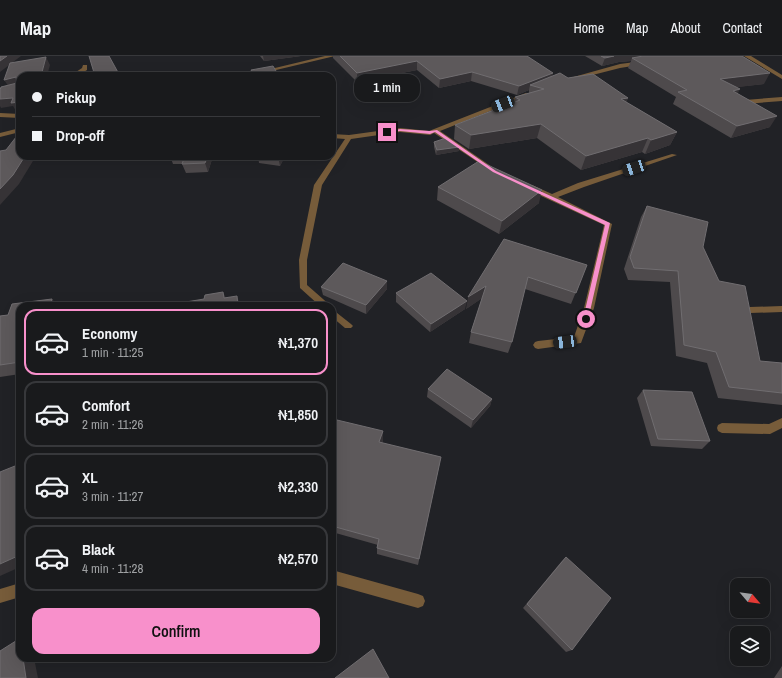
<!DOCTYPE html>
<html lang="en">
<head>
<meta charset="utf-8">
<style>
	:root { --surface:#191a1c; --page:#222325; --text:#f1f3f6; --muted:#9fa1a3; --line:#37383b; --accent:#f890cb }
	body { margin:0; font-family:"Archivo Narrow",sans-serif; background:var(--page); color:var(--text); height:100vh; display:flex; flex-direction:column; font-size:15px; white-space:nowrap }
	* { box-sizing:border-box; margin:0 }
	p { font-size:13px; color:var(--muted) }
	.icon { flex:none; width:22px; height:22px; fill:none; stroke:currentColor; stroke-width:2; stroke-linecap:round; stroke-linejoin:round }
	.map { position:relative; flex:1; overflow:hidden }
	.panel { position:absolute; left:16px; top:246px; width:320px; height:360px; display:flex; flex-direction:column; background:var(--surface); border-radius:12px; box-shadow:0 4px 16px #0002,0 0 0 1px var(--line) }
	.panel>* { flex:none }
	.top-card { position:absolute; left:16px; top:16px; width:320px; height:88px; border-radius:12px; box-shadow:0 4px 16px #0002,0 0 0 1px var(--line); display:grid; align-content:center; height:88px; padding:0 16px; background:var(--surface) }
	.needle { width:26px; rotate:119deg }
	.tools { position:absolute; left:730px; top:522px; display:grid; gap:8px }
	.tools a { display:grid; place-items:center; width:40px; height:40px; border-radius:8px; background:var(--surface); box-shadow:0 4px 16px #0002,0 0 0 1px var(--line); font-size:20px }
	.end { position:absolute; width:18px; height:18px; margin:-9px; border:5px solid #f890cb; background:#111; box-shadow:0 0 0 2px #111 }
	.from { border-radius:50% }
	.bubble { position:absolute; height:28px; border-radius:12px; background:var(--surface); box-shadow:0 4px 16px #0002,0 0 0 1px var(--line); font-size:13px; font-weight:600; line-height:28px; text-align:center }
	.car { position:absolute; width:12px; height:24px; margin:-12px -6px; border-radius:5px; box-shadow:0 0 3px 1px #0007; background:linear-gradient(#222 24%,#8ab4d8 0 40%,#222 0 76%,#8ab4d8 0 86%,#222 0) }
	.top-card b { display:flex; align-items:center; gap:14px; height:38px; font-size:15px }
	.top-card b+b { border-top:1px solid var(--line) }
	.top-card i { width:10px; height:10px; background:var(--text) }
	ul { padding:7px 0 0; list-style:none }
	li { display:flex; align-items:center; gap:12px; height:66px; margin:0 8px 6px; padding:0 8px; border:2px solid var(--line); border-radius:12px }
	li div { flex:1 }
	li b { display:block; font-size:15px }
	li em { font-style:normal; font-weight:600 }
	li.selected { border-color:var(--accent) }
	li>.icon { width:36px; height:36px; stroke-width:1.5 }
	.action { display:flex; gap:8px; margin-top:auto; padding:8px 16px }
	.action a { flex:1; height:46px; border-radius:12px; background:var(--accent); color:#111; font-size:16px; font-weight:600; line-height:46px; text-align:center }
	header { display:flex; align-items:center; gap:24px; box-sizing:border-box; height:56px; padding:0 20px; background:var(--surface); border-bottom:1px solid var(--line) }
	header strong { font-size:19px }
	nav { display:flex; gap:22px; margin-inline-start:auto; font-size:14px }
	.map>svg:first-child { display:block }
</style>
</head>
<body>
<header>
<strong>Map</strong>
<nav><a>Home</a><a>Map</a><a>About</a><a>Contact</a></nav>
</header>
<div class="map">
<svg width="782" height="622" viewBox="0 0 782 622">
	<rect width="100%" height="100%" fill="#212226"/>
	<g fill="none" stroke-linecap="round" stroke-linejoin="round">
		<path fill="#775c3a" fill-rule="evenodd" d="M325,0H335L251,20H241Z
			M744,0H751L782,19V23Z
			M643,5L646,7L645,8L620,12L573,24L570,22L620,8Z
			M83,9H87V14L77,20H70L82,12Z
			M526,37L529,39L528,40L440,75L495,113V115H491L434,77L430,79L400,76L351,83L322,129L307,204V229L331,250H320L300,232L299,204L314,129L345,83L332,82V78L349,79L400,72L429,75Z
			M782,41V45L745,48L742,46L745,44Z
			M0,57L20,58V62L0,61Z
			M20,72V76L0,81V77Z
			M672,98L677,99L584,131L558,141L612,168L594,252L581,287L538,293L535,292L533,289L535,286L538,285L574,281L584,252L604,169L526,133V129H532L552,138L578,127Z
			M782,250V256L750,257L745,254L750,251Z
			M332,253L351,268L353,270L351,272H345L332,261Z
			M782,362V372L770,378L722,377L718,375L717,372L718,369L722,367L769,368Z
			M332,514L418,538L423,540L425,545L423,550L418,552L332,528Z
			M20,527V541L0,547V533Z"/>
	</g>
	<path fill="#4e4a4c" d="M260,0H301L264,5Z
		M333,0H527L552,21L568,22L628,42L626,46L677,76L670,89L645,98L642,96L581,114L537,82L469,93L454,83L455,69L514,46L515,41L529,37V34L517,39L471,25L439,32L417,14L357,26L333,2Z
		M585,0H742L764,28L736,31L738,38L770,71L731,82L673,48L676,41L628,12L631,5L619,6L602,10Z
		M434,86L459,95L436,99L434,91Z
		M170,100H213L208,116L186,117L182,108H173Z
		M258,100H285L280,110L259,107Z
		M438,131L539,147L499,178L437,144Z
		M647,150L703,191L719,225L760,305L782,307V349L718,342L707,307L676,300L670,226L628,224L624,213L641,161Z
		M504,183L587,209L571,248L525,233L512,286L508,297L469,287L471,276L482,242L466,253Z
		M321,231L387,233L366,258L323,239Z
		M396,237L465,253L430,276L396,246Z
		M52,243L57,250H20V318L0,321V260L8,259L12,248Z
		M428,333L492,343L490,350L471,372L427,341Z
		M643,334L710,385L702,393L651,390L637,342Z
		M383,375V384L382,387L441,401L418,509L377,498V492L378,489L332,476V377Z
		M566,501L572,594L566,596L523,552L561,506Z
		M782,610V622H774Z"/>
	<path fill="#363336" d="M7,0H21L0,16V5Z
		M263,0H301L264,5Z
		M614,0H667L632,2L631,5L619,6L602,10L605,2Z
		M46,1L50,9L47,20H41Z
		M417,5V14L357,26V17Z
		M472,16L471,25L439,32L440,23Z
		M553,17L551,26L530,29L529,34L517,39L519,30Z
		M770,17L764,28L714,34L720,23Z
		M16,21L20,27L9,31L4,24Z
		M740,33L734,45L733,35Z
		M13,42L20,46V54L16,55L13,50L1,52L0,50V43Z
		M628,42L623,55L621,43Z
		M777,60L770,71L731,82L737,70Z
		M541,68L537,82L469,93L471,79Z
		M677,76L670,89L645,98L651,84Z
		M648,82L642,96L581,114L586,100Z
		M459,91V95L436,99L437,94Z
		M25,100H36L19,128L0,149V133Z
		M208,100H213L208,116L205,107Z
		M278,100H285L280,110L278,101Z
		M542,134L539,147L499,178L502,165Z
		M387,225V233L366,258V249Z
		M486,230L484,241L466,253L468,241Z
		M223,236L227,244L224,242Z
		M237,240L240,249L241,250H238Z
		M52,243L57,250H50Z
		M467,245L465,253L430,276L431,268Z
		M492,343L490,350L471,372L473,364Z
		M383,375V384L380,395L379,386Z
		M20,499V511L0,520V508Z
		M23,602H34L38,622H26Z"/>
	<path fill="#5d595b" stroke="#706d70" d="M0,0H7L0,5Z
		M89,0H109L120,20H95Z
		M340,0H527L553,17L519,30L472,16L440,23L417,5L357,17Z
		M601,0H614L605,2Z
		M643,0H742L770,17L720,23L740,33L733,35L777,60L737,70L678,36L687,34L632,2Z
		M46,1L41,20H20V46L11,47L13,42L0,43V34L1,31L17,27L16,21L4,24L10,7Z
		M273,10L279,20H254L251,14Z
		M560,17L568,22L593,18L628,42L621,43L677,76L651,84L648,82L586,100L541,68L471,79L455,69L520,44L515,41L544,33L530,29Z
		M20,76V100H25L13,119L0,133V95L6,94Z
		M446,82L459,91L437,94L434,86Z
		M185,100H208L205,107L182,108Z
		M479,105L542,134L502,165L438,131Z
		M647,150L708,166L703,191L719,225L745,230L760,305L782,307V337L729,331L716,296L684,289L678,215L634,212L630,201Z
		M504,183L587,209L576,237L528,221L512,286L471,276L486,230L468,241Z
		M343,207L387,225L366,249L321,231Z
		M431,217L467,245L431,268L396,237Z
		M223,236L224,242L237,240L238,250H174V248L204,243L205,239Z
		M52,243L50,250H20V306L0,309V260L8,259L12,248Z
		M103,248L102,250H87Z
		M447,313L492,343L473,364L428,333Z
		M643,334L692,336L710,385L658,383Z
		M337,364L383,375L379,386L441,401L419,503L377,492L379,483L332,470V377Z
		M20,408V499L0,508V416Z
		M566,501L611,542L572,594L527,548Z
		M19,583L20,588V602H23L26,622H0V595Z
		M373,593L389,622H335Z"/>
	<path fill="#f890cb" d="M400,73L430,75L437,74L496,115L610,167L588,264L586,265L583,263L605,169L493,116L435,76L430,78L400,75L387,77L385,76Z"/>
</svg>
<div class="tools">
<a><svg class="needle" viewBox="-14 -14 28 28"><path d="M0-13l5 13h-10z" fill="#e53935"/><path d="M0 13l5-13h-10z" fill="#9fa1a3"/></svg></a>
<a><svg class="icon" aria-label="layers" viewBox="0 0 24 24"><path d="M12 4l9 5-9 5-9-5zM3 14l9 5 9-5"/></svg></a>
</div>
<i class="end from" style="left:586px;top:263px"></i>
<i class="end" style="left:387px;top:76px"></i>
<div class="bubble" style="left:354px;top:18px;width:66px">1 min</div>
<i class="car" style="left:503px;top:48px;rotate:249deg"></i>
<i class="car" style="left:634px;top:112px;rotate:252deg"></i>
<i class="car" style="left:565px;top:286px;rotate:263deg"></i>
<div class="top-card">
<b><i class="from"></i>Pickup</b>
<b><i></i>Drop-off</b>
</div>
<section class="panel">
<ul>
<li class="selected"><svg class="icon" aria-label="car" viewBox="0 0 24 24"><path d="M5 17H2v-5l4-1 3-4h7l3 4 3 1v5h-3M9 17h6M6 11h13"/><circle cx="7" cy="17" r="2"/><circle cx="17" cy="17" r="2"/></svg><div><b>Economy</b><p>1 min · 11:25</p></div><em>₦1,370</em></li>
<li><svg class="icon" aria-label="car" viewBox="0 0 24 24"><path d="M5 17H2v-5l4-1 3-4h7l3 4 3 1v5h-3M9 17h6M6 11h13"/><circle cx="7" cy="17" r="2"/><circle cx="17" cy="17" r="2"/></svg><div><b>Comfort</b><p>2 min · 11:26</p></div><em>₦1,850</em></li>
<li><svg class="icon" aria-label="car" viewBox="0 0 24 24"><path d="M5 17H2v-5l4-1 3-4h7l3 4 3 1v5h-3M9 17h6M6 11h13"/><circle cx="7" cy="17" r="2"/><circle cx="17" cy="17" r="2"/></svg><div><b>XL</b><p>3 min · 11:27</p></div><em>₦2,330</em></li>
<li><svg class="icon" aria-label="car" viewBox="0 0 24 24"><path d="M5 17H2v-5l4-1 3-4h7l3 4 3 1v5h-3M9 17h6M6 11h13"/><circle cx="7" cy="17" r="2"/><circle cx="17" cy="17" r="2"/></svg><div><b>Black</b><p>4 min · 11:28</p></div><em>₦2,570</em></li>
</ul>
<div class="action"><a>Confirm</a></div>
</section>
</div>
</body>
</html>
